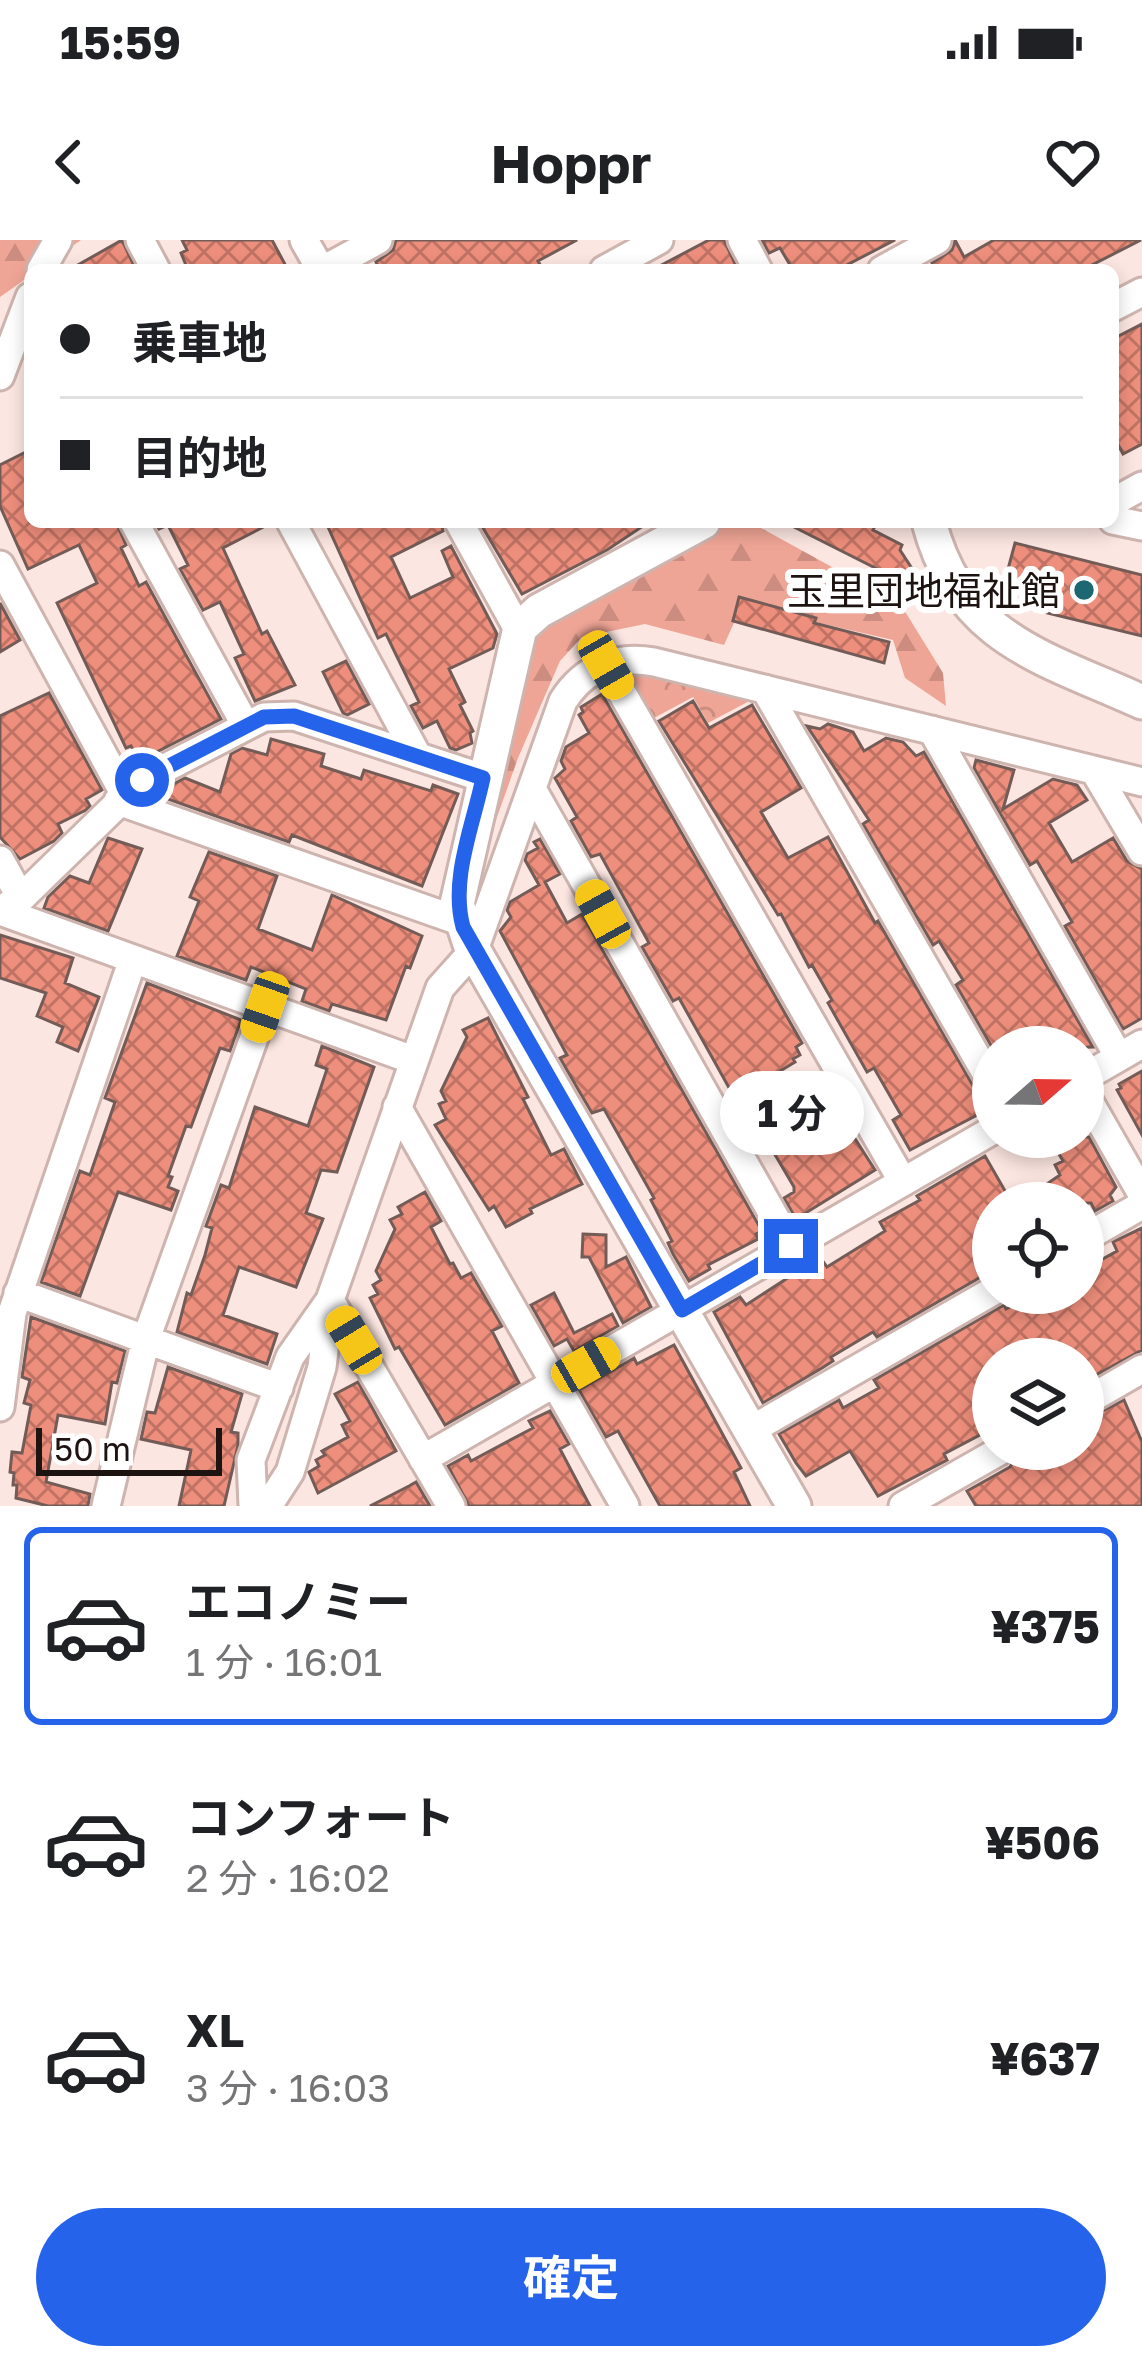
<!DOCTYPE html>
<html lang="ja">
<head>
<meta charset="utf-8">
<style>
	:root { --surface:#fff; --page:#f2f2f2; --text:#202124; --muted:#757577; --line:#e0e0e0; --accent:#2563eb }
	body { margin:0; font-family:"Golos Text","Noto Sans JP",sans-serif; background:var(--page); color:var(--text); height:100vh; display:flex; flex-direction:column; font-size:45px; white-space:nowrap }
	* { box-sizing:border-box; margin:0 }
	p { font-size:39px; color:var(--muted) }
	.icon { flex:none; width:66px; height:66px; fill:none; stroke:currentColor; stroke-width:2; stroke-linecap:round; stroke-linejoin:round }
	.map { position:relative; height:1266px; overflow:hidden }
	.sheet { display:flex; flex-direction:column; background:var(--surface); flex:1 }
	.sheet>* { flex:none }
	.banner { position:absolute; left:24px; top:24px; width:1095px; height:264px; border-radius:18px; box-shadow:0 6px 18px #0003; display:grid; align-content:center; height:264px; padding:0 36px; background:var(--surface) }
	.needle { width:78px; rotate:70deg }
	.buttons { position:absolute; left:972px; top:786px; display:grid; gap:24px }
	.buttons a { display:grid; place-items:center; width:132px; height:132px; border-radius:50%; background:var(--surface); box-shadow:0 6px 18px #0003; font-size:60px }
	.scale { position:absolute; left:36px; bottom:30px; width:186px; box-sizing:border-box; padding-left:12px; border:6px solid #1d1412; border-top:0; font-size:33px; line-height:42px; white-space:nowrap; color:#1d1412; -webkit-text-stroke:9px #fff; paint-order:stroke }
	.end { position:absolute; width:54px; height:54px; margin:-27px; border:15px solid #2563eb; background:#fff; box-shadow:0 0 0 6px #fff }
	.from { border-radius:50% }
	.bubble { position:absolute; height:84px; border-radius:42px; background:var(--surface); box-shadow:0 6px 18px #0003; font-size:39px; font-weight:700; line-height:84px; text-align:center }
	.car { position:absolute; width:36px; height:72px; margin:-36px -18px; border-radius:15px; box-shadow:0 0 9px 3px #0007; background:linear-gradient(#f5c518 24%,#345 0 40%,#f5c518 0 76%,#345 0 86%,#f5c518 0) }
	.banner b { display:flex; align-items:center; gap:42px; height:114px; font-size:45px }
	.banner b+b { border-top:3px solid var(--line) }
	.banner i { width:30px; height:30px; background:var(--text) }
	ul { padding:21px 0 0; list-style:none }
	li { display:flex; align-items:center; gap:36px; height:198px; margin:0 24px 18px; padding:0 12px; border:6px solid transparent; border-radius:18px }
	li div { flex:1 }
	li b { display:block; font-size:45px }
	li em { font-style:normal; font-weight:700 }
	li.active { border-color:var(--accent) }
	li>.icon { width:108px; height:108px; stroke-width:1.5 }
	.cta { display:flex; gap:24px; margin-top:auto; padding:24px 36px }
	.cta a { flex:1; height:138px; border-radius:72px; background:var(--accent); color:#fff; font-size:48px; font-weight:700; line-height:138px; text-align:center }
	.status { display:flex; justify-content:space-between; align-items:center; height:84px; padding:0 60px; background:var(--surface); direction:ltr }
	.status svg { height:33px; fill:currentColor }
	header { display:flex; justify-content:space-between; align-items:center; height:156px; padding:0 36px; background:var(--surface); font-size:54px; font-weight:700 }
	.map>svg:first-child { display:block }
</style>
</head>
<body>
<div class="status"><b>15:59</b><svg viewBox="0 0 49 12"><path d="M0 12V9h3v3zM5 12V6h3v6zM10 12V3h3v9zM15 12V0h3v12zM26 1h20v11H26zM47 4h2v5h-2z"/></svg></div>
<header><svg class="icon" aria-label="back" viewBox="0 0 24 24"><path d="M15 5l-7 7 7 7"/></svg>Hoppr<svg class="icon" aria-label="heart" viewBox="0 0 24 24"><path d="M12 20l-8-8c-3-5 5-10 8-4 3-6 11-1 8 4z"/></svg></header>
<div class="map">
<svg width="1142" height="1266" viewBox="0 0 1142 1266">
	<defs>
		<pattern id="forest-firs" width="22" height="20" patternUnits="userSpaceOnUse" patternTransform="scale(3)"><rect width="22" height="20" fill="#efa596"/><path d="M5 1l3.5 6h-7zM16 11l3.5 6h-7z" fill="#cc8d80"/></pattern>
		<pattern id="park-crowns" width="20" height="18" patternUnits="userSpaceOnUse" patternTransform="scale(3)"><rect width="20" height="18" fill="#efa596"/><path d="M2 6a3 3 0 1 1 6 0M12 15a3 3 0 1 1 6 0" fill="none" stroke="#cc8d80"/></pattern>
		<pattern id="building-cross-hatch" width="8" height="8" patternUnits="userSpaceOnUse" patternTransform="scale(3)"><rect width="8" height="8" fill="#ee8e7c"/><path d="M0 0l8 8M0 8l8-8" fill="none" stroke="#c07364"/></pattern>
	</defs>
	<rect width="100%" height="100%" fill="#fce6e1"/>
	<path fill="url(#forest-firs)" d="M0,0H81L0,57Z
		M729,282H750L901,365L943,433L946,466L905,438L893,400L742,365L724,405L645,384L582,397L560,421L518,518L480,625L533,390Z"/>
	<path fill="url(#park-crowns)" d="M629,433L755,458L708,483L693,457L654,478Z"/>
	<path fill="url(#building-cross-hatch)" stroke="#735c57" stroke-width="3" d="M122,0L136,30H69Z
		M182,0H272L288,30H188L181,13L187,10Z
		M396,0H577L538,21L543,30H380L376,22L393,10Z
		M709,0H724L738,30H652Z
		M762,0H895L837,30H793L780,8L769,13Z
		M955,0L964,17L994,0H1141L1082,30H936L932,23L952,10Z
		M1142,84V204L1123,214L1113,195V99Z
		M30,210V282H116L126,305L121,308L139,346L146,342L221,479L139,521L131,506L126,508L57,363L97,343L79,305L28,329L0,266V225Z
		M155,282H273L223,308L262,394L267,391L295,445L255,461L235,418L244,414L220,362L203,370L180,329L188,325L168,285L159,289Z
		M338,282H441L443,291L391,317L410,358L453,337L442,311L451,306L497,394L493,408L449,429L465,462L460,465L473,491L470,493L472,503L456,510L450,508L437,481L423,488L411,466L419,462L386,394L378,398L328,287Z
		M494,282H649L607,310L522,354L483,288Z
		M784,282H877L873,290L902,305L900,310L930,356L915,348L910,358L888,347L893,337Z
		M1015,303L1142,335V396L1043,372L1048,355L1004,344Z
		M739,357L816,378L814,383L889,402L884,423L733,381Z
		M0,363L20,400L0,412Z
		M346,421L369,464L347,475L343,473L323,432Z
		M49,453L102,550L86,559L90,566L86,570L58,584L62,593L54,601L20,619L0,597V476Z
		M602,454L802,803L796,807L800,815L793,819L795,822L767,839L791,884L831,861L875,930L796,979L784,958L794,952V947L760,889L753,893L745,880L741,882L732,865L737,862L679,758L673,761L642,707L649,703L600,614L591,617L571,581L577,577L555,538L565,529L561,521L566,507L589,493L579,475L583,472L581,467Z
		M693,461L709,488L752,465L801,548L761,572L788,618L828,597L875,683L878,681L987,870L910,910L893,880L901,875L874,828L867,832L828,763L832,760L812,725L809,727L781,674L778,675L659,481Z
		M828,484L853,492L864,511L886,498L903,502L916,516L924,512L1093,807L993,809L956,745L963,740L939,701L933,705L863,584L869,580L807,486L820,489Z
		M271,499L324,514L321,526L361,539L364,530L431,551L433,545L458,554L422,646L292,595L289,602L162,557L166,548L185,538L220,552L231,514L242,508L267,515Z
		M976,520L1014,530L1003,569L1053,539L1077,545L1087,560L1049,583L1072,622L1113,598L1127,621L1142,629V778L1123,789L1065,686L1072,682L1037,621L1030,625L974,528Z
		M108,598L142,609L108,691L44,668L48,657L70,636L89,643Z
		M540,599L560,634L545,642L567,683L582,674L762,991L756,994L758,999L708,1025L710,1029L689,1041L673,1014L668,1003L672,1001L651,960L654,958L604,869L592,873L579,851L560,818L567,815L500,691L511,677L507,670L510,662L539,645L525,620L527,614L538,608L534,602Z
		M209,612L277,636L258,689L312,710L332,655L422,696L410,728L406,726L386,780L332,764L329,771L302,761L306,749L251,727L246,740L177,716L199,661L190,657Z
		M0,695L73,718L65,743L99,757L78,811L57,802L63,787L37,776L46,753L0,738Z
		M147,743L241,780L230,811L220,808L191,887L186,886L168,936L172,937L168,947L178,951L171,970L118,952L80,1056L41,1042L80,931L90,935L115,862L105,858Z
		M488,778L528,857L523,859L551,915L564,909L582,944L530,969L532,973L506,987L494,966L489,970L435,885L446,879L439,864L446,861L441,851L467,797L463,790Z
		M322,806L374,827L337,932L321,930L306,973L323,979L296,1047L239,1027L223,1075L277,1094L267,1124L177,1092L187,1053L191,1055L205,1015L212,988L206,986L221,945L229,948L255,867L308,886L327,829L316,825Z
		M1142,831V895L1117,850L1121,848L1119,844Z
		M1049,897H1089L1116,947L1110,955L1113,961L1095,971L1091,963H1019L1060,935L1055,925L1063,921Z
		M985,916L1012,963H993V996L983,1002L993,1018V1030L877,1097L873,1092L831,1117L833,1121L822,1128L763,1163L714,1072L740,1057L746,1065L820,1017L827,1027L885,991L880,982L920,960L917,956Z
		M425,952L441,981L431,987L450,1024L453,1023L461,1038L471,1033L502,1086L492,1091L519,1143L445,1185L399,1107L395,1109L370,1058L378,1054L373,1045L381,1040L376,1031L395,989L390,980L402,974L398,967Z
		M1142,988V1110L1083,1142V1119H993V1188L944,1214L947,1220L878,1256L850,1211L806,1236L796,1223L779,1194L839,1160L843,1168L879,1148L874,1140L1004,1065L1006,1069L1036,1053H1083V1030L1117,1011L1113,1002Z
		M583,994L606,995V1027L626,1017L651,1067L623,1083L589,1017H582Z
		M554,1053L574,1093L612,1074L618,1086L574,1111L567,1099L554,1106L531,1065Z
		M31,1077L125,1111L117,1143L112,1142L105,1184L58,1175L46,1242L90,1254L88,1266H48L16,1258L17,1245H13L14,1233L10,1232L12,1212L22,1213L31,1165L24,1163L30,1140L22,1137Z
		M674,1105L741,1228L734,1232L750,1266H660L618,1191L606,1197L579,1150L634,1118L637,1124Z
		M168,1127L242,1154L231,1192L238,1193V1205L224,1266H179L191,1210L141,1199L147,1172L155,1173Z
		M358,1142L396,1211L318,1253L309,1232L319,1226L316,1220L325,1215L322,1211L348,1197L342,1185L350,1181L335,1154Z
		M1124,1160L1142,1202V1266H976L967,1251L1010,1227L1021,1209H1083V1181Z
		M550,1171L569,1204L560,1209L590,1266H469L448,1226L468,1215L471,1221L533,1188L529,1181Z
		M416,1242L430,1266H370L409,1246Z"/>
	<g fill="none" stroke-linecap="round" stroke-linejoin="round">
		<defs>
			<path id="minor" d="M140,0L156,30
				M304,0L321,30
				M742,0L758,30
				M41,30L58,0
				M323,30L378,0
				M604,30L659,0
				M882,30L937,0
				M1113,67L1142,52
				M0,136L30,57
				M1113,262L1142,246
				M1113,280L1142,286
				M134,282L246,486
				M291,282L418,517
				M459,282L519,391
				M0,325L125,555
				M606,425L903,942
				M765,449L993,845
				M932,490L1119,817
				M1094,530L1142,611
				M532,549L791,1006
				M118,561L462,682
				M0,620L21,658
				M0,670L21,658L142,540L264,477L294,476L483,538
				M0,671L413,820
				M1083,838L1142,804
				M1083,851L1142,954
				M397,867L625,1266
				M1083,999L1142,965
				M18,1053L279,1148
				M330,1060L451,1266
				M1083,1163L1142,1129
				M0,1167L12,1073L133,719
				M751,1190L993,1051
				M423,1219L993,890
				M106,1266L146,1099L265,767
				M253,1266L251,1220L290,1117L328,1063
				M268,1266L290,1232L322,1127L330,1060L440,748L474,710L563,461C584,428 616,415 654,422L1142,542
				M903,1266L1003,1209"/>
			<path id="tertiary" d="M703,282L539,371L520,388L457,664L470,704L794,1266
				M929,282C960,400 1043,417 1142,462"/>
		</defs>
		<use href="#minor" stroke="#ceb4af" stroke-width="33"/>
		<use href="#tertiary" stroke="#ceb4af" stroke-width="39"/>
		<use href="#minor" stroke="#fff" stroke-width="27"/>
		<use href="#tertiary" stroke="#fff" stroke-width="33"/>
	</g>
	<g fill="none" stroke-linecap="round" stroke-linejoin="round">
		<path stroke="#2563eb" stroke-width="15" d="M142,540L264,477L294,476L483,538C473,586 450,639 463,687L682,1070L791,1006"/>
	</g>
	<circle fill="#1d6773" stroke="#fff" stroke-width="4.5" cx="1084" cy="350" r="12"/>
	<g text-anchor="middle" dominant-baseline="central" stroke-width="12" stroke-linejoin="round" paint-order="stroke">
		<g font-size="39" fill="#1d1412" stroke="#fff" text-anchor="end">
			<text x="1060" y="350">玉里団地福祉館</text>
		</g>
	</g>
</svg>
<div class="buttons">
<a><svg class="needle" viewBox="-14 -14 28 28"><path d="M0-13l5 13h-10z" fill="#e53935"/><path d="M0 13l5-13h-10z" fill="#757577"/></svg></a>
<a><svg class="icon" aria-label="locate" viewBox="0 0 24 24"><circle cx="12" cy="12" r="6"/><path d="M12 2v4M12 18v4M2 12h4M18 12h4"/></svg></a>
<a><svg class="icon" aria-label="layers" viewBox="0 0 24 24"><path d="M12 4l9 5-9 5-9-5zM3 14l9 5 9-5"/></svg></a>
</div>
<div class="scale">50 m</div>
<i class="end from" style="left:142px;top:540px"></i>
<i class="end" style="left:791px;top:1006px"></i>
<div class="bubble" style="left:720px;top:831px;width:144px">1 分</div>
<i class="car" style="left:606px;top:425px;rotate:150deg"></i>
<i class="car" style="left:603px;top:674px;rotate:331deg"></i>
<i class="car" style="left:265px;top:767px;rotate:199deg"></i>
<i class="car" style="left:354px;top:1100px;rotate:329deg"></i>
<i class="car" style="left:586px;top:1125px;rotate:60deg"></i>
<div class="banner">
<b><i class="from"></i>乗車地</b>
<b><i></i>目的地</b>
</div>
</div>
<section class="sheet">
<ul>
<li class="active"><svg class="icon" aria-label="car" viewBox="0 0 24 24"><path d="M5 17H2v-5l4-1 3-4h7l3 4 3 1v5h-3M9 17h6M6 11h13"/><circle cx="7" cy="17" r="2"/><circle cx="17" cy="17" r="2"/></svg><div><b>エコノミー</b><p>1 分 · 16:01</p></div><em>¥375</em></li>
<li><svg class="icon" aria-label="car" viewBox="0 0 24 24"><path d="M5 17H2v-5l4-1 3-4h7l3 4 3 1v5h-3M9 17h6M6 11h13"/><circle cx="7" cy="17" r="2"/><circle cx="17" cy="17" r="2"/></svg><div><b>コンフォート</b><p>2 分 · 16:02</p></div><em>¥506</em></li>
<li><svg class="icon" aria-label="car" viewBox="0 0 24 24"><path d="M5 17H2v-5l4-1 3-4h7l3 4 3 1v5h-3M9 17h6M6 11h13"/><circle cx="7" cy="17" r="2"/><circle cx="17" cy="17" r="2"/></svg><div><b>XL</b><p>3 分 · 16:03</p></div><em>¥637</em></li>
</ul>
<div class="cta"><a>確定</a></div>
</section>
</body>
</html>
